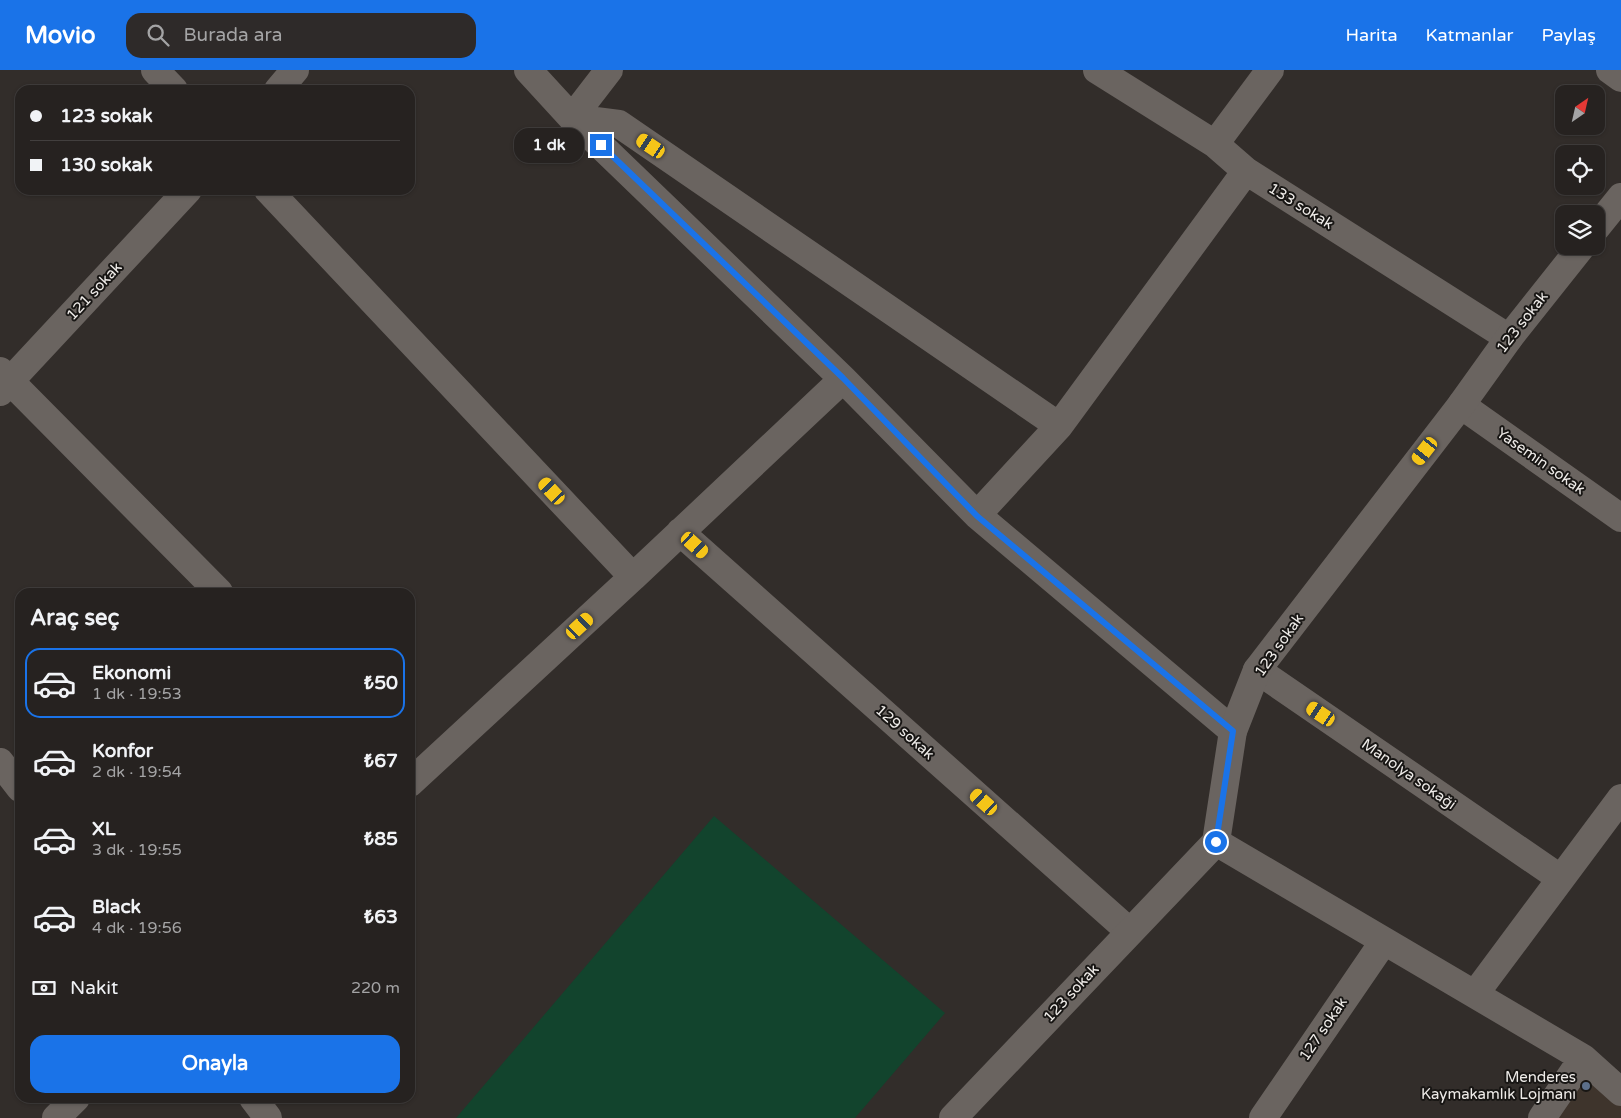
<!DOCTYPE html>
<html lang="tr">
<head>
<meta charset="utf-8">
<style>
	:root { --surface:#262220; --page:#2e2a29; --text:#f1f3f6; --muted:#a4a4a5; --line:#423f3e; --accent:#1a73e8 }
	body { margin:0; font-family:"Varela Round",sans-serif; background:var(--page); color:var(--text); height:100vh; display:flex; flex-direction:column; font-size:19px; white-space:nowrap }
	* { box-sizing:border-box; margin:0 }
	p { font-size:16px; color:var(--muted) }
	.icon { flex:none; width:28px; height:28px; fill:none; stroke:currentColor; stroke-width:2; stroke-linecap:round; stroke-linejoin:round }
	.map { position:relative; flex:1; overflow:hidden }
	.sheet { position:absolute; left:15px; top:518px; width:400px; height:515px; display:flex; flex-direction:column; background:var(--surface); border-radius:15px; box-shadow:0 1px 4px #0004,0 0 0 1px var(--line) }
	.sheet>* { flex:none }
	.banner { position:absolute; left:15px; top:15px; width:400px; height:110px; border-radius:15px; box-shadow:0 1px 4px #0004,0 0 0 1px var(--line); display:grid; align-content:center; height:110px; padding:0 15px; background:var(--surface) }
	.needle { width:32px; rotate:34deg }
	.buttons { position:absolute; left:1555px; top:15px; display:grid; gap:10px }
	.buttons a { display:grid; place-items:center; width:50px; height:50px; border-radius:10px; background:var(--surface); box-shadow:0 1px 4px #0004,0 0 0 1px var(--line); font-size:25px }
	.end { position:absolute; width:22px; height:22px; margin:-11px; border:6px solid #1a73e8; background:#fff; box-shadow:0 0 0 2px #fff }
	.from { border-radius:50% }
	.bubble { position:absolute; height:35px; border-radius:15px; background:var(--surface); box-shadow:0 1px 4px #0004,0 0 0 1px var(--line); font-size:16px; font-weight:700; line-height:35px; text-align:center }
	.car { position:absolute; width:15px; height:30px; margin:-15px -8px; border-radius:6px; box-shadow:0 0 4px 1px #0007; background:linear-gradient(#f5c518 24%,#345 0 40%,#f5c518 0 76%,#345 0 86%,#f5c518 0) }
	.banner b { display:flex; align-items:center; gap:18px; height:48px; font-size:19px }
	.banner b+b { border-top:1px solid var(--line) }
	.banner i { width:12px; height:12px; background:var(--text) }
	ul { padding:0; list-style:none }
	li { display:flex; align-items:center; gap:15px; height:70px; margin:0 10px 8px; padding:0 5px; border:2px solid transparent; border-radius:15px }
	li div { flex:1 }
	li b { display:block; font-size:19px }
	li em { font-style:normal; font-weight:700 }
	li.on { border-color:var(--accent) }
	li>.icon { width:45px; height:45px; stroke-width:1.5 }
	h2 { padding:0 15px; font-size:22px; line-height:60px }
	.pay { display:flex; align-items:center; gap:12px; height:55px; padding:0 15px; font-size:19px }
	.pay p { margin-inline-start:auto }
	.cta { display:flex; gap:10px; margin-top:auto; padding:10px 15px }
	.cta a { flex:1; height:58px; border-radius:15px; background:var(--accent); color:#fff; font-size:20px; font-weight:700; line-height:58px; text-align:center }
	header { display:flex; align-items:center; gap:30px; box-sizing:border-box; height:70px; padding:0 25px; background:var(--accent); color:#fff }
	header strong { font-size:24px }
	nav { display:flex; gap:28px; margin-inline-start:auto; font-size:18px }
	.search { width:350px; height:45px; background:var(--page); display:flex; align-items:center; gap:12px; box-sizing:border-box; padding:0 18px; border-radius:15px; color:var(--muted); font-size:19px }
	.map>svg:first-child { display:block }
</style>
</head>
<body>
<header>
<strong>Movio</strong>
<div class="search"><svg class="icon" aria-label="search" viewBox="0 0 24 24"><circle cx="10" cy="10" r="6"/><path d="M15 15l6 6"/></svg>Burada ara</div>
<nav><a>Harita</a><a>Katmanlar</a><a>Paylaş</a></nav>
</header>
<div class="map">
<svg width="1621" height="1048" viewBox="0 0 1621 1048">
	<rect width="100%" height="100%" fill="#322d2a"/>
	<path fill="#3e342c" d="M1582,999L1621,1033V1048H1549Z"/>
	<path fill="#12442d" d="M714,746L945,943L855,1048H456Z"/>
	<g fill="none" stroke-linecap="round" stroke-linejoin="round">
		<path stroke="#6a6460" stroke-width="28" d="M155,0L174,20
			M528,0L572,48L843,309L977,445L1233,661
			M609,0L572,48L619,54L1059,356
			M1097,0L1215,74L1246,101L1509,268
			M1610,0L1621,8
			M278,20L295,0
			M1215,74L1270,0
			M268,120L633,507L410,713
			M0,301L10,311L188,120
			M0,322L10,311L219,522
			M1461,335L1621,448
			M977,445L1059,356L1246,101
			M680,462L1129,861
			M633,507L843,309
			M1257,600L1560,808
			M1216,772L1583,988L1621,1022
			M1475,924L1621,728
			M56,1048L76,1028
			M1263,1048L1384,871
			M1542,1048L1583,988"/>
		<path stroke="#6a6460" stroke-width="28" d="M1596,158L1621,127
			M0,692L20,718
			M253,1028L268,1048
			M953,1048L1216,772L1233,661L1257,600L1461,335L1509,268L1582,176"/>
	</g>
	<g fill="none" stroke-linecap="round" stroke-linejoin="round">
		<path stroke="#1a73e8" stroke-width="6" d="M601,75L843,308L977,446L1233,661L1216,772"/>
	</g>
	<circle fill="#5c6f8a" stroke="#181614" stroke-width="2" cx="1586" cy="1016" r="5"/>
	<g text-anchor="middle" dominant-baseline="central" stroke-width="4" stroke-linejoin="round" paint-order="stroke">
		<g font-size="15" fill="#eeebe8" stroke="#181614">
			<text transform="translate(1301 136) rotate(32)">133 sokak</text>
			<text transform="translate(94 221) rotate(-47)">121 sokak</text>
			<text transform="translate(1522 252) rotate(-52)">123 sokak</text>
			<text transform="translate(1541 391) rotate(35)">Yasemin sokak</text>
			<text transform="translate(1279 575) rotate(-55)">123 sokak</text>
			<text transform="translate(905 662) rotate(42)">129 sokak</text>
			<text transform="translate(1409 704) rotate(35)">Manolya sokaği</text>
			<text transform="translate(1071 923) rotate(-47)">123 sokak</text>
			<text transform="translate(1323 959) rotate(-56)">127 sokak</text>
		</g>
		<g font-size="15" fill="#eeebe8" stroke="#181614" text-anchor="end">
			<text x="1576" y="1007">Menderes<tspan x="1576" dy="17">Kaymakamlık Lojmanı</tspan></text>
		</g>
	</g>
</svg>
<div class="buttons">
<a><svg class="needle" viewBox="-14 -14 28 28"><path d="M0-13l5 13h-10z" fill="#e53935"/><path d="M0 13l5-13h-10z" fill="#a4a4a5"/></svg></a>
<a><svg class="icon" aria-label="locate" viewBox="0 0 24 24"><circle cx="12" cy="12" r="6"/><path d="M12 2v4M12 18v4M2 12h4M18 12h4"/></svg></a>
<a><svg class="icon" aria-label="layers" viewBox="0 0 24 24"><path d="M12 4l9 5-9 5-9-5zM3 14l9 5 9-5"/></svg></a>
</div>
<i class="end from" style="left:1216px;top:772px"></i>
<i class="end" style="left:601px;top:75px"></i>
<div class="bubble" style="left:514px;top:58px;width:70px">1 dk</div>
<i class="car" style="left:651px;top:76px;rotate:304deg"></i>
<i class="car" style="left:1425px;top:381px;rotate:218deg"></i>
<i class="car" style="left:552px;top:421px;rotate:317deg"></i>
<i class="car" style="left:695px;top:475px;rotate:132deg"></i>
<i class="car" style="left:580px;top:556px;rotate:47deg"></i>
<i class="car" style="left:1321px;top:644px;rotate:304deg"></i>
<i class="car" style="left:984px;top:732px;rotate:312deg"></i>
<div class="banner">
<b><i class="from"></i>123 sokak</b>
<b><i></i>130 sokak</b>
</div>
<section class="sheet">
<h2>Araç seç</h2>
<ul>
<li class="on"><svg class="icon" aria-label="car" viewBox="0 0 24 24"><path d="M5 17H2v-5l4-1 3-4h7l3 4 3 1v5h-3M9 17h6M6 11h13"/><circle cx="7" cy="17" r="2"/><circle cx="17" cy="17" r="2"/></svg><div><b>Ekonomi</b><p>1 dk · 19:53</p></div><em>₺50</em></li>
<li><svg class="icon" aria-label="car" viewBox="0 0 24 24"><path d="M5 17H2v-5l4-1 3-4h7l3 4 3 1v5h-3M9 17h6M6 11h13"/><circle cx="7" cy="17" r="2"/><circle cx="17" cy="17" r="2"/></svg><div><b>Konfor</b><p>2 dk · 19:54</p></div><em>₺67</em></li>
<li><svg class="icon" aria-label="car" viewBox="0 0 24 24"><path d="M5 17H2v-5l4-1 3-4h7l3 4 3 1v5h-3M9 17h6M6 11h13"/><circle cx="7" cy="17" r="2"/><circle cx="17" cy="17" r="2"/></svg><div><b>XL</b><p>3 dk · 19:55</p></div><em>₺85</em></li>
<li><svg class="icon" aria-label="car" viewBox="0 0 24 24"><path d="M5 17H2v-5l4-1 3-4h7l3 4 3 1v5h-3M9 17h6M6 11h13"/><circle cx="7" cy="17" r="2"/><circle cx="17" cy="17" r="2"/></svg><div><b>Black</b><p>4 dk · 19:56</p></div><em>₺63</em></li>
</ul>
<div class="pay"><svg class="icon" aria-label="cash" viewBox="0 0 24 24"><path d="M3 7h18v10H3z"/><circle cx="12" cy="12" r="2"/></svg>Nakit<p>220 m</p></div>
<div class="cta"><a>Onayla</a></div>
</section>
</div>
</body>
</html>
